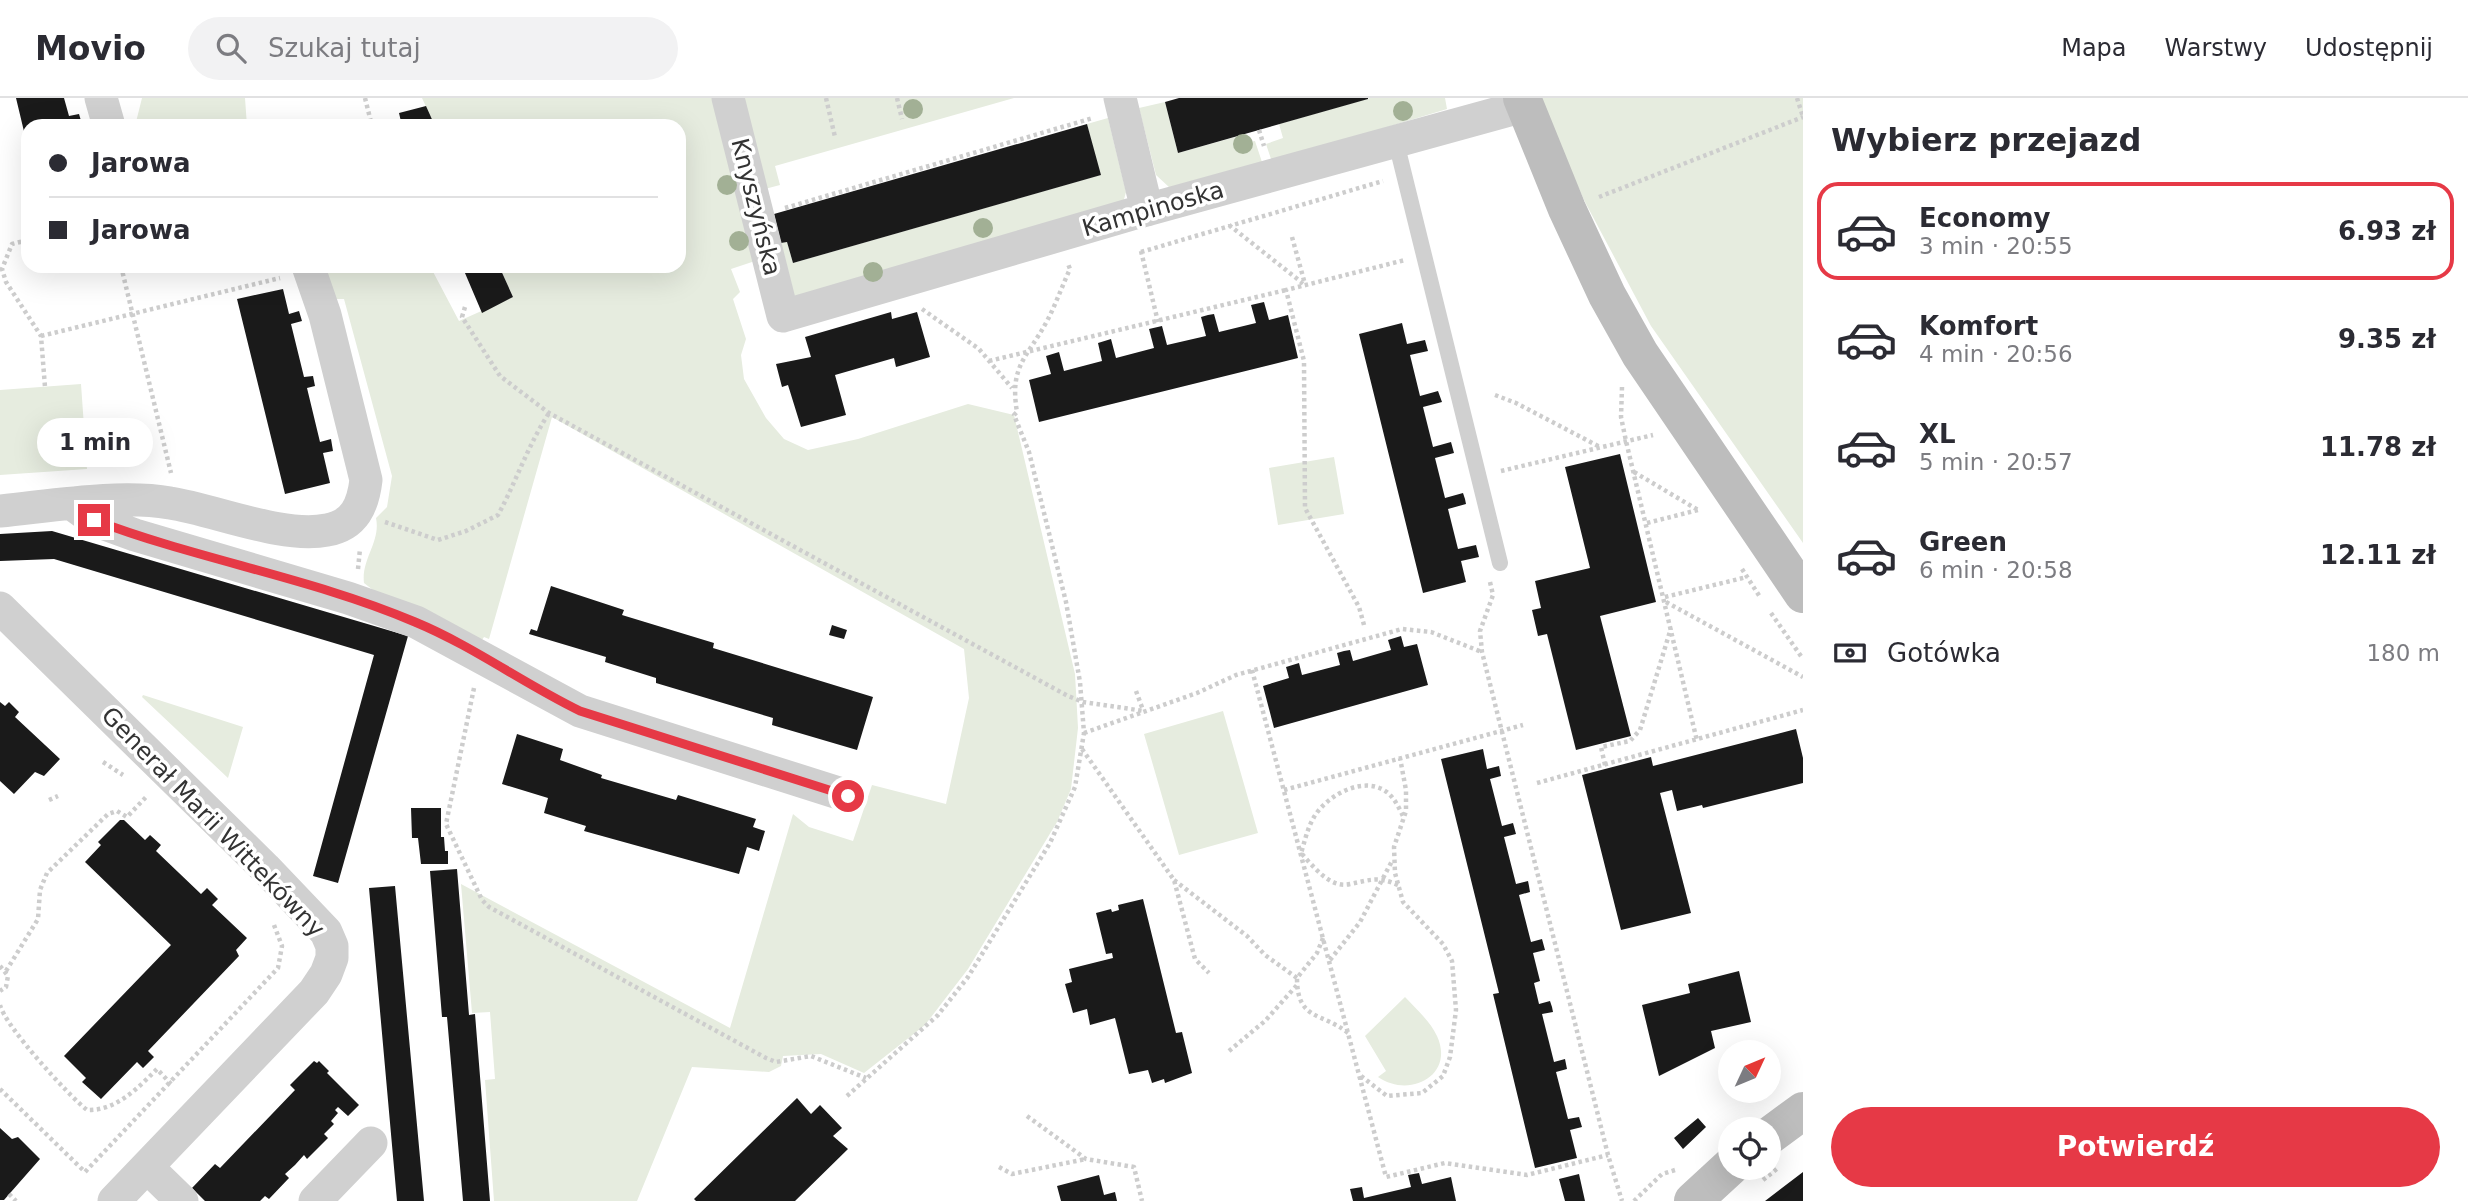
<!DOCTYPE html>
<html lang="pl">
<head>
<meta charset="utf-8">
<style>
	:root { --surface:#fff; --page:#f2f2f3; --text:#2b2b33; --muted:#7c7c81; --line:#e1e1e2; --accent:#e63946 }
	body { margin:0; font-family:"DejaVu Sans",sans-serif; background:var(--page); color:var(--text); height:100vh; display:flex; flex-direction:column; font-size:26px; white-space:nowrap }
	* { box-sizing:border-box; margin:0 }
	p { font-size:23px; color:var(--muted) }
	.icon { flex:none; width:38px; height:38px; fill:none; stroke:currentColor; stroke-width:2; stroke-linecap:round; stroke-linejoin:round }
	.map { position:relative; flex:1; overflow:hidden }
	.panel { display:flex; flex-direction:column; background:var(--surface); width:665px }
	.panel>* { flex:none }
	.top-card { position:absolute; left:21px; top:21px; width:665px; height:154px; border-radius:21px; box-shadow:0 7px 28px #0002; display:grid; align-content:center; height:154px; padding:0 28px; background:var(--surface) }
	.needle { width:46px; rotate:46deg }
	.fabs { position:absolute; left:1718px; top:942px; display:grid; gap:14px }
	.fabs a { display:grid; place-items:center; width:63px; height:63px; border-radius:50%; background:var(--surface); box-shadow:0 7px 28px #0002; font-size:35px }
	.end { position:absolute; width:32px; height:32px; margin:-16px; border:9px solid #e63946; background:#fff; box-shadow:0 0 0 4px #fff }
	.from { border-radius:50% }
	.bubble { position:absolute; height:49px; border-radius:24px; background:var(--surface); box-shadow:0 7px 28px #0002; font-size:23px; font-weight:600; line-height:49px; text-align:center }
	.top-card b { display:flex; align-items:center; gap:24px; height:66px; font-size:26px }
	.top-card b+b { border-top:2px solid var(--line) }
	.top-card i { width:18px; height:18px; background:var(--text) }
	ul { padding:0; list-style:none }
	li { display:flex; align-items:center; gap:21px; height:98px; margin:0 14px 10px; padding:0 14px; border:4px solid transparent; border-radius:21px }
	li div { flex:1 }
	li b { display:block; font-size:26px }
	li em { font-style:normal; font-weight:600 }
	li.on { border-color:var(--accent) }
	li>.icon { width:63px; height:63px; stroke-width:1.5 }
	h2 { padding:0 28px; font-size:32px; line-height:84px }
	.pay { display:flex; align-items:center; gap:18px; height:77px; padding:0 28px; font-size:26px }
	.pay p { margin-inline-start:auto }
	.button { display:flex; gap:14px; margin-top:auto; padding:14px 28px }
	.button a { flex:1; height:80px; border-radius:42px; background:var(--accent); color:#fff; font-size:28px; font-weight:600; line-height:80px; text-align:center }
	header { display:flex; align-items:center; gap:42px; box-sizing:border-box; height:98px; padding:0 35px; background:var(--surface); border-bottom:2px solid var(--line) }
	header strong { font-size:33px }
	nav { display:flex; gap:38px; margin-inline-start:auto; font-size:24px }
	.search { width:490px; height:63px; background:var(--page); display:flex; align-items:center; gap:18px; box-sizing:border-box; padding:0 24px; border-radius:38px; color:var(--muted); font-size:26px }
	main { display:flex; flex:1; min-height:0 }
	.map>svg:first-child { display:block }
</style>
</head>
<body>
<header>
<strong>Movio</strong>
<div class="search"><svg class="icon" aria-label="search" viewBox="0 0 24 24"><circle cx="10" cy="10" r="6"/><path d="M15 15l6 6"/></svg>Szukaj tutaj</div>
<nav><a>Mapa</a><a>Warstwy</a><a>Udostępnij</a></nav>
</header>
<main>
<div class="map">
<svg width="1803" height="1103" viewBox="0 0 1803 1103">
	<rect width="100%" height="100%" fill="#fff"/>
	<path fill="#e6ecdf" d="M142,0H245L247,28H135Z
		M422,0H717L758,162L731,171L740,194L733,201L746,241L741,257L744,281L766,320L784,341L808,352L858,341L968,306L1014,317L1075,576L1078,630L1071,691L1057,724L968,871L925,927L864,975L821,956L783,958L781,968L769,974L692,969L637,1103H494L485,982L495,981L490,914L472,915L461,786L730,930L793,716L809,729L853,743L872,687L946,706L969,600L964,551L552,319L489,541L484,539L482,542L373,492L364,485C361,461 381,444 376,420L387,409L392,378L344,201H328V168H430L459,223L513,199L499,168H679V28H435Z
		M740,0H1014L775,68L780,87L761,92Z
		M1370,0H1445L1447,11L1272,64L1266,46L1283,40L1279,26Z
		M1538,0H1803V445L1651,228L1585,104Z
		M1165,4L1178,55L1246,36L1249,44L1255,43L1263,67L1170,90L1156,77L1139,10Z
		M1108,20L1126,94L1123,105L795,201L781,145L787,144L793,165L1100,77L1087,26Z
		M81,286L87,371L0,377V292Z
		M1334,359L1344,416L1278,427L1269,370Z
		M143,597L243,629L228,680L142,599Z
		M1223,613L1258,735L1179,757L1144,636Z
		M1405,899C1416,911 1430,923 1437,938C1455,977 1410,1001 1378,979L1386,973L1365,938Z"/>
	<path fill="#1a1a1a" d="M16,0H64L69,18L79,16L82,26L28,28L27,46Z
		M1179,0H1368V1L1178,55L1165,4Z
		M426,8L435,28H402L399,15Z
		M1087,26L1101,77L793,165L787,144L781,145L774,116Z
		M462,168H499L513,199L482,215Z
		M283,191L289,216L299,213L302,223L291,226L304,279L313,278L315,288L307,290L320,344L331,341L333,353L323,355L330,385L285,396L237,201Z
		M1264,204L1269,222L1288,217L1298,260L1039,324L1029,282L1051,276L1046,258L1059,254L1064,273L1102,263L1098,245L1111,241L1116,260L1154,250L1149,231L1162,228L1167,247L1206,238L1201,219L1208,217L1214,216L1219,234L1256,225L1251,207Z
		M891,214L892,221L917,214L930,259L896,269L894,260L835,277L846,317L801,329L788,287L782,289L776,266L811,259L805,239Z
		M1402,225L1407,246L1425,242L1428,253L1410,257L1420,298L1438,293L1442,304L1423,309L1433,349L1451,344L1454,355L1435,360L1445,400L1463,395L1465,401L1466,406L1448,411L1458,451L1476,447L1479,459L1461,463L1466,484L1423,495L1359,236Z
		M1620,356L1656,504L1600,518L1631,638L1576,652L1547,536L1538,538L1532,512L1541,510L1535,483L1590,470L1565,369Z
		M52,433L408,538L338,785L313,778L374,557L54,461L0,463V436Z
		M551,488L624,512L622,517L714,545L713,550L873,599L857,652L772,627L773,620L656,585V580L605,564L606,559L529,536L531,531L537,533Z
		M832,527L847,532L844,541L829,537Z
		M1401,538L1404,549L1417,546L1428,587L1274,630L1263,588L1289,580L1286,569L1299,565L1302,577L1340,567L1337,555L1344,553L1350,552L1353,563L1391,552L1388,542Z
		M0,604L5,608L9,604L19,614L15,619L60,661L44,678L35,674L14,696L0,683Z
		M1796,631L1803,660V685L1703,710L1702,707L1677,713L1672,692L1660,695L1691,815L1621,832L1582,677L1651,659L1653,668Z
		M517,636L563,651L560,662L602,677L601,680L676,702L678,697L756,721L753,729L765,733L759,753L747,749L739,776L584,733L586,728L544,715L548,700L502,686Z
		M1483,651L1487,671L1499,668L1501,678L1490,681L1502,728L1513,725L1516,736L1504,739L1516,786L1528,783L1529,788L1530,794L1519,797L1531,844L1542,841L1545,852L1533,855L1540,883L1534,885L1539,906L1550,903L1552,909L1553,914L1542,916L1554,964L1565,961L1567,971L1556,974L1568,1021L1579,1019L1582,1029L1570,1032L1577,1060L1535,1070L1493,896L1499,895L1441,661Z
		M411,710H441V739H444L445,753H448V766H421L418,740H412Z
		M120,722H124L145,742L150,737L161,747L156,753L201,796L207,790L218,801L212,807L247,840L236,852L239,858L148,953L154,959L143,970L137,964L101,1001L82,984L86,980L64,958L171,847L85,764L101,747L98,744Z
		M457,771L469,917L475,916L490,1103H463L447,919H442L430,773Z
		M395,788L424,1103H397L369,790Z
		M1143,801L1176,935L1182,934L1192,975L1165,985L1164,981L1152,985L1148,972L1129,976L1115,920L1090,927L1087,911L1073,915L1065,886L1072,884L1069,871L1113,860L1112,855L1106,856L1096,815L1111,811L1112,814L1119,812L1118,807Z
		M1739,873L1751,924L1711,933L1715,950L1659,978L1642,907L1690,895L1688,886Z
		M314,963L317,965L319,963L329,973L327,975L359,1007L348,1018L338,1009L335,1012L338,1015L331,1023L334,1026L324,1036L328,1040L307,1061L304,1057L295,1067L285,1076L289,1080L269,1101L265,1098L260,1103H205L192,1090L215,1066L220,1070L295,992L290,987Z
		M797,1000L811,1016L820,1007L842,1030L833,1038L848,1051L795,1103H696L694,1101Z
		M1698,1020L1706,1029L1683,1051L1674,1040Z
		M0,1030L12,1041L18,1039L40,1061L4,1102H0Z
		M1803,1074V1103H1765Z
		M1419,1075L1422,1086L1451,1079L1456,1103H1353L1350,1091L1362,1089L1364,1100L1411,1089L1408,1077Z
		M1579,1076L1585,1103H1565L1559,1081Z
		M1099,1077L1104,1097L1115,1094L1117,1103H1061L1057,1088Z"/>
	<g fill="none" stroke-linecap="round" stroke-linejoin="round">
		<path stroke="#cdcdcd" stroke-width="4.5" stroke-dasharray="3.5 3.5" stroke-linecap="butt" d="M365,0L372,28
			M826,0L835,39
			M897,0L902,21
			M1797,0L1803,19
			M1259,32L1264,48
			M1599,99L1803,19
			M785,110L1093,20
			M1229,127L1305,187
			M1292,139L1305,186
			M28,142L12,146L2,171L6,184L41,238L45,289
			M1141,153L1158,224
			M1141,154L1383,83
			M121,168L171,375
			M465,209L462,219L500,278L549,315L1068,598L1083,604L1144,613
			M922,211L979,251L1012,290
			M41,238L280,180
			M989,263L1286,192
			M1622,289L1621,319L1626,343L1697,643
			M1495,297L1516,305L1600,349
			M1501,373L1653,337
			M1634,374L1698,412
			M385,424L438,442L466,433L498,417C516,384 528,347 549,315
			M1647,425L1698,412
			M358,471L360,451
			M1742,471L1760,499
			M1490,484L1493,497L1480,533L1482,554L1608,1057L1622,1103
			M1665,499L1747,479
			M1666,504L1803,579
			M1771,515L1803,561
			M1364,527L1359,509L1305,410L1304,263L1286,192L1405,162
			M1252,572L1386,1079L1445,1065L1527,1077L1608,1057
			M474,590L446,726L482,802L489,809L766,960L776,964L811,958L866,980
			M1136,593L1143,612
			M1084,635L1197,595L1236,577L1402,531L1431,534L1482,554
			M1082,651L1174,782L1195,861L1209,875
			M103,664L123,677
			M1605,667L1601,649L1630,643L1640,632L1671,530
			M1537,685L1803,612
			M1284,692L1523,627
			M49,702L58,698
			M1174,782L1247,838L1265,857L1297,880
			M1398,787C1378,778 1370,782 1350,786C1330,791 1313,768 1301,755C1305,743 1307,731 1314,719C1327,697 1365,676 1388,695C1395,701 1399,710 1403,718
			M1323,840L1317,855L1297,880C1297,923 1322,914 1348,935
			M1330,862L1360,824L1392,763
			M0,868L8,878L6,889L0,893
			M6,873L38,821L40,792L47,775L108,716L117,713L127,719L147,698
			M0,907C5,928 68,997 87,1012C116,1013 138,990 157,971L171,986
			M1229,953L1265,923L1297,887
			M1361,978L1387,998L1422,995L1443,978L1450,959L1456,912L1452,863L1443,846L1403,804L1395,775L1394,749L1406,713V692L1400,660
			M0,991L85,1074L278,870L282,848L274,827
			M847,998L938,917L968,879L1050,745L1075,689L1084,635L1080,584L1066,504L1029,354L1014,317L1017,314C1009,267 1028,259 1047,223C1056,206 1062,188 1070,171L1068,166
			M1027,1018L1086,1061L1134,1069L1142,1103
			M999,1069L1012,1076L1086,1061
			M1763,1082L1778,1070
			M9,1096L16,1103
			M1634,1103L1662,1076L1675,1072"/>
		<path stroke="#d0d0d0" stroke-width="16" d="M1396,44L1500,465"/>
		<path stroke="#d0d0d0" stroke-width="33" d="M101,0L109,28
			M728,0L783,218L1132,116L1524,8
			M1120,0L1147,112
			M72,406L94,422L135,437L348,500L416,524L580,613L848,698
			M0,413C51,408 120,396 170,405C215,412 283,441 327,432C355,427 363,407 366,382L325,217L308,168
			M0,510L265,770L326,834L332,848V860L326,876L314,894L114,1103
			M147,1069L182,1103
			M315,1103L371,1045"/>
		<path stroke="#bdbdbd" stroke-width="38" d="M1522,0L1567,111L1607,197L1640,256L1803,496
			M1769,1038L1803,1013
			M1693,1103L1731,1068"/>
	</g>
	<g fill="#a2b095">
		<circle cx="913" cy="11" r="10"/>
		<circle cx="1403" cy="13" r="10"/>
		<circle cx="1243" cy="46" r="10"/>
		<circle cx="727" cy="87" r="10"/>
		<circle cx="983" cy="130" r="10"/>
		<circle cx="739" cy="143" r="10"/>
		<circle cx="873" cy="174" r="10"/>
	</g>
	<g fill="none" stroke-linecap="round" stroke-linejoin="round">
		<path stroke="#e63946" stroke-width="9" d="M94,422C199,462 312,480 415,524C473,548 524,586 580,613L848,698"/>
	</g>
	<g text-anchor="middle" dominant-baseline="central" stroke-width="7" stroke-linejoin="round" paint-order="stroke">
		<g font-size="24" fill="#333" stroke="#fff">
			<text transform="translate(756 109) rotate(76)">Knyszyńska</text>
			<text transform="translate(1153 111) rotate(-16)">Kampinoska</text>
			<text transform="translate(213 724) rotate(46)">Generał Marii Wittekówny</text>
		</g>
	</g>
</svg>
<div class="fabs">
<a><svg class="needle" viewBox="-14 -14 28 28"><path d="M0-13l5 13h-10z" fill="#e53935"/><path d="M0 13l5-13h-10z" fill="#7c7c81"/></svg></a>
<a><svg class="icon" aria-label="locate" viewBox="0 0 24 24"><circle cx="12" cy="12" r="6"/><path d="M12 2v4M12 18v4M2 12h4M18 12h4"/></svg></a>
</div>
<i class="end from" style="left:848px;top:698px"></i>
<i class="end" style="left:94px;top:422px"></i>
<div class="bubble" style="left:37px;top:320px;width:116px">1 min</div>
<div class="top-card">
<b><i class="from"></i>Jarowa</b>
<b><i></i>Jarowa</b>
</div>
</div>
<section class="panel">
<h2>Wybierz przejazd</h2>
<ul>
<li class="on"><svg class="icon" aria-label="car" viewBox="0 0 24 24"><path d="M5 17H2v-5l4-1 3-4h7l3 4 3 1v5h-3M9 17h6M6 11h13"/><circle cx="7" cy="17" r="2"/><circle cx="17" cy="17" r="2"/></svg><div><b>Economy</b><p>3 min · 20:55</p></div><em>6.93 zł</em></li>
<li><svg class="icon" aria-label="car" viewBox="0 0 24 24"><path d="M5 17H2v-5l4-1 3-4h7l3 4 3 1v5h-3M9 17h6M6 11h13"/><circle cx="7" cy="17" r="2"/><circle cx="17" cy="17" r="2"/></svg><div><b>Komfort</b><p>4 min · 20:56</p></div><em>9.35 zł</em></li>
<li><svg class="icon" aria-label="car" viewBox="0 0 24 24"><path d="M5 17H2v-5l4-1 3-4h7l3 4 3 1v5h-3M9 17h6M6 11h13"/><circle cx="7" cy="17" r="2"/><circle cx="17" cy="17" r="2"/></svg><div><b>XL</b><p>5 min · 20:57</p></div><em>11.78 zł</em></li>
<li><svg class="icon" aria-label="car" viewBox="0 0 24 24"><path d="M5 17H2v-5l4-1 3-4h7l3 4 3 1v5h-3M9 17h6M6 11h13"/><circle cx="7" cy="17" r="2"/><circle cx="17" cy="17" r="2"/></svg><div><b>Green</b><p>6 min · 20:58</p></div><em>12.11 zł</em></li>
</ul>
<div class="pay"><svg class="icon" aria-label="cash" viewBox="0 0 24 24"><path d="M3 7h18v10H3z"/><circle cx="12" cy="12" r="2"/></svg>Gotówka<p>180 m</p></div>
<div class="button"><a>Potwierdź</a></div>
</section>
</main>
</body>
</html>
